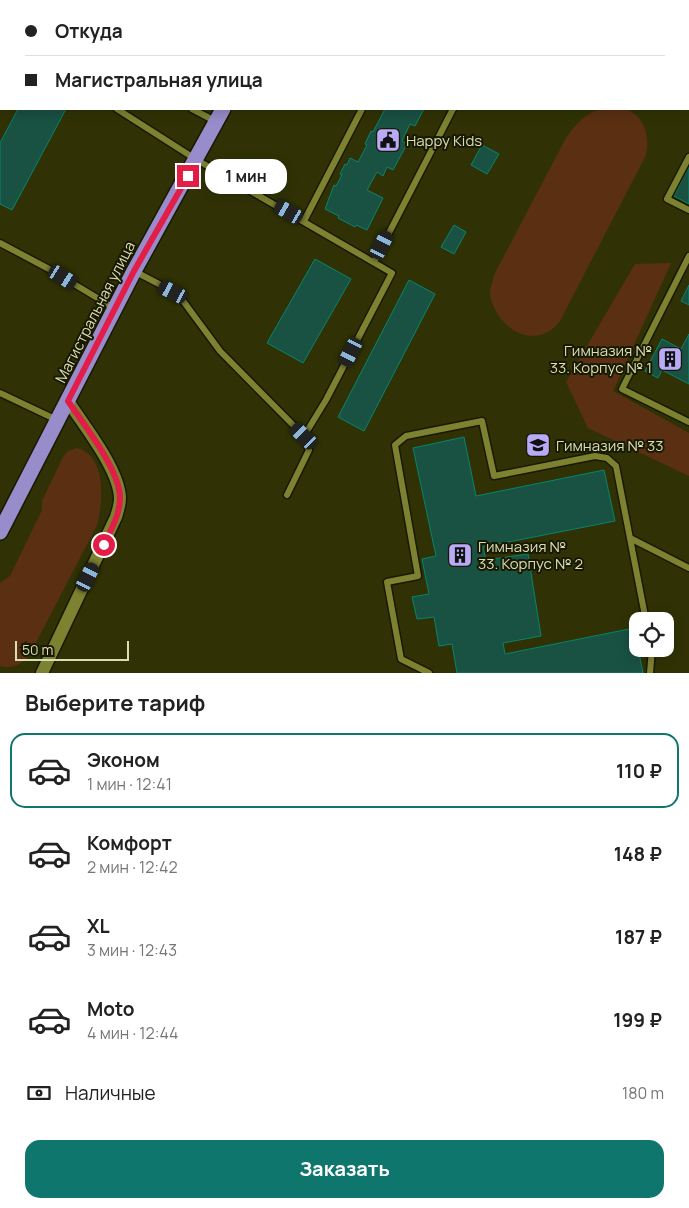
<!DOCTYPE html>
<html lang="ru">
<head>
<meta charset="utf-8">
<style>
	:root { --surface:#fff; --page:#f2f2f2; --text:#222; --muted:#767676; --line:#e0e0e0; --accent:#0f766e }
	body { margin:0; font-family:Manrope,sans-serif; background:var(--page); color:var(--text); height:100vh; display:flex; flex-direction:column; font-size:19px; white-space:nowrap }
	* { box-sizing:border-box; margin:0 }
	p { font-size:16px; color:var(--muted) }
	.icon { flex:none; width:28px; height:28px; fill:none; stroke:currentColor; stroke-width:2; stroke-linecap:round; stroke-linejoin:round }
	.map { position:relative; height:673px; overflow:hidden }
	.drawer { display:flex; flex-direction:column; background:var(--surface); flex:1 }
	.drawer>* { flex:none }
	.banner { position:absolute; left:0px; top:0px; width:690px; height:110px; box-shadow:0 2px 12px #0003; display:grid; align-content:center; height:110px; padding:0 25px; background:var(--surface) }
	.buttons { position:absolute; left:629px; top:612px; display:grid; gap:10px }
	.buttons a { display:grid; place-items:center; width:45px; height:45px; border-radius:10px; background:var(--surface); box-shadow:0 2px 12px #0003; font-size:25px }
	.scale { position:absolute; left:15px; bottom:12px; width:114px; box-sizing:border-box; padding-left:5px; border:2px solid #dadeb7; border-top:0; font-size:14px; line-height:18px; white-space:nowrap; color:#dadeb7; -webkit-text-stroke:4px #181900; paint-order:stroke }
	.end { position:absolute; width:22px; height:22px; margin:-11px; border:6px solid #e11d48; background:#fff; box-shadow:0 0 0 2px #fff }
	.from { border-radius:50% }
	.bubble { position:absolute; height:35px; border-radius:15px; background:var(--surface); box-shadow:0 2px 12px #0003; font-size:16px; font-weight:700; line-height:35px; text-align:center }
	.car { position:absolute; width:15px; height:30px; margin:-15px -8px; border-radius:6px; box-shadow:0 0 4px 1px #0007; background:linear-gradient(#222 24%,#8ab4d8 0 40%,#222 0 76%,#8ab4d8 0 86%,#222 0) }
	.banner b { display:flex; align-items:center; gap:18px; height:48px; font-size:19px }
	.banner b+b { border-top:1px solid var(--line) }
	.banner i { width:12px; height:12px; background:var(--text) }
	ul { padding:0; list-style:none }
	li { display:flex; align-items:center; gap:15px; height:75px; margin:0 10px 8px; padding:0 15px; border:2px solid transparent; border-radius:15px }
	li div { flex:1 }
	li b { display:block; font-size:19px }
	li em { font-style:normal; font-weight:700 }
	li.selected { border-color:var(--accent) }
	li>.icon { width:45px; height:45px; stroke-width:1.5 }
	h2 { padding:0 25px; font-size:22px; line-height:60px }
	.pay { display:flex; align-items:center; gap:12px; height:55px; padding:0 25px; font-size:19px }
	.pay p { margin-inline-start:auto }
	.cta { display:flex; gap:10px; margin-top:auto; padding:10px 25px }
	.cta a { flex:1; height:58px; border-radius:15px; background:var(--accent); color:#fff; font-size:20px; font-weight:700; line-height:58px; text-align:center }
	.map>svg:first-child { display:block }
</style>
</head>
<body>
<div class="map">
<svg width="689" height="673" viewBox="0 0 689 673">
	<rect width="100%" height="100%" fill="#303205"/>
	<path fill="#5b3012" d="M601,109C608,109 618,107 625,109C645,115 650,138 646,155L560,321C536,353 495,328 490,294C490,288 493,281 494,275L566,138C575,125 585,113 601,109Z
		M671,263L613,391L689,433V476L588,428L566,382L635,264Z
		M77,448C107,456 103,502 97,525L29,656C21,665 12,669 0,666V583L10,576L42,510V501L63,457L68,451Z"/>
	<path fill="#195143" stroke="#05866c" d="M37,0H139L138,1Z
		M18,109H66L12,210L0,204V143Z
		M385,109H424L415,126L410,124L402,141L407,144L393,170L387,167L383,176L377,172L367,190L383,198L367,230L356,225L355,227L338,218L339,216L325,209L334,185L336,186L342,175L340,174L345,164L347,165L350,158L358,162L367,145L365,144L371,131L373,132Z
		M482,145L499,154L487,174L471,165Z
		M689,166V204L674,196Z
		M454,225L466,232L454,254L441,247Z
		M315,259L351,279L303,363L267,343Z
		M409,280L435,294L364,431L338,417Z
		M689,285V305L681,301Z
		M689,334V384L662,370L658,378L645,371L662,339L681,349Z
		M464,437L476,496L604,470L615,521L483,547L486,560L528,554L541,636L503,643L505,654L634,628L643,673H457L452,644L439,646L434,617L417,619L412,597L429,594L422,559L436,556L413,448Z"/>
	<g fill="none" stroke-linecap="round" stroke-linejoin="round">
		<defs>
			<path id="lane" d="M432,0L435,1
				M183,1L184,0
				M418,1L419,0
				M631,1L632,0
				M0,50L1,48
				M117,109L197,160L392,273L326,400L304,436L220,351L178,294L134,271
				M192,109L215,121
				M689,157L667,199L689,210
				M304,221L362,109
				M0,243L49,269L114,308
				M689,256L622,389L689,422
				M374,262L453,109
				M0,393L57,420
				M287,495L309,450L304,436
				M630,538L689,568
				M429,673L401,659L387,582L418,576L395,445L406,436L482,421L494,476L595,456L607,458L616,466L646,621
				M650,673L652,649"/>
			<path id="street" d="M42,673L116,517C118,511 120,504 120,498C119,469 84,426 68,401"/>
			<path id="highway" d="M280,1L281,0
				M0,532L134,271L223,109"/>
		</defs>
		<use href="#lane" stroke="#181902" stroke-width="9"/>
		<use href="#street" stroke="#181902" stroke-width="15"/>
		<use href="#highway" stroke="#181902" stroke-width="18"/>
		<use href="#lane" stroke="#7d8230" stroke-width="6"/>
		<use href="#street" stroke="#7d8230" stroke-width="12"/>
		<use href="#highway" stroke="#988cca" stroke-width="15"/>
	</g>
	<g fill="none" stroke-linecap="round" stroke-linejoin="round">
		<path stroke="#e11d48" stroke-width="6" d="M104,545C110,531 120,515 120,498C120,470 84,425 68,401L134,271L188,176"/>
	</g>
	<defs>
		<symbol id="civic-square" viewBox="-11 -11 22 22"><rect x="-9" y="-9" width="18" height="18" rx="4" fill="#b9aaf7" stroke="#181900"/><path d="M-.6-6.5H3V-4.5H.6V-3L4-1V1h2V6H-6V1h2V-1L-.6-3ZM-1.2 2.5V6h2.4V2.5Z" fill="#111"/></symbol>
		<symbol id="building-square" viewBox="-11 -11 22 22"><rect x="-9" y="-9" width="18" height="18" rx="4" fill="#b9aaf7" stroke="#181900"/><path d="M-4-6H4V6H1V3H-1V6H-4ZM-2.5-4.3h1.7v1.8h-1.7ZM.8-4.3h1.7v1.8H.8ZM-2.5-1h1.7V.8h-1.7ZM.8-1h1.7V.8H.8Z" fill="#111"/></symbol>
		<symbol id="school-square" viewBox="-11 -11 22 22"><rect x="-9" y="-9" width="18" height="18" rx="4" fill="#b9aaf7" stroke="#181900"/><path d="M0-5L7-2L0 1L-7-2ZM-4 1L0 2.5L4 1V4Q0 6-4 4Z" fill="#111"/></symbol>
	</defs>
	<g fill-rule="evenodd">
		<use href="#civic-square" x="374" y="126" width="28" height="28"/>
		<use href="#building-square" x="656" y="345" width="28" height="28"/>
		<use href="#school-square" x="524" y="431" width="28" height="28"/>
		<use href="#building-square" x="446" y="541" width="28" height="28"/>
	</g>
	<g text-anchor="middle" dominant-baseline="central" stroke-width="4" stroke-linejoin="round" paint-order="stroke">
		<g font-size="15" fill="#dadeb7" stroke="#181900" text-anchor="start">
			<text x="406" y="140">Happy Kids</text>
			<text x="652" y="350" text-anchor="end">Гимназия №<tspan x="652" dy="17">33. Корпус № 1</tspan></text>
			<text x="556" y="445">Гимназия № 33</text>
			<text x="478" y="546">Гимназия №<tspan x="478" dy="17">33. Корпус № 2</tspan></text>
		</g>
		<g font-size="15" fill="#dadeb7" stroke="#181900">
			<text transform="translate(95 312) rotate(-63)">Магистральная улица</text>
		</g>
	</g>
</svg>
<div class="buttons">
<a><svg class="icon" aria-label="locate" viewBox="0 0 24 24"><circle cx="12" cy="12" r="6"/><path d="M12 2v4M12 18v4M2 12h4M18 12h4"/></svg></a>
</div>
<div class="scale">50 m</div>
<i class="end from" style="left:104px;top:545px"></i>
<i class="end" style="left:188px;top:176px"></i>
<div class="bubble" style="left:205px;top:159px;width:82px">1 мин</div>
<i class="car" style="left:289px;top:212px;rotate:300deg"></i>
<i class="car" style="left:382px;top:245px;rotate:27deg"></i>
<i class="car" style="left:63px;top:277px;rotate:122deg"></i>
<i class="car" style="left:173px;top:292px;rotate:297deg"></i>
<i class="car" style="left:351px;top:352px;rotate:207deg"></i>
<i class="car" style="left:304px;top:436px;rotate:315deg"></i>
<i class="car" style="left:88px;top:577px;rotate:27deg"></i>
<div class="banner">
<b><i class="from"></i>Откуда</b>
<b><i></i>Магистральная улица</b>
</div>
</div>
<section class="drawer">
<h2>Выберите тариф</h2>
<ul>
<li class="selected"><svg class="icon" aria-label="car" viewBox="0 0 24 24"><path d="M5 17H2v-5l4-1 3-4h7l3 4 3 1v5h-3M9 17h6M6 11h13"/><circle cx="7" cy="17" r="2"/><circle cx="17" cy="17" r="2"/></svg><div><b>Эконом</b><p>1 мин · 12:41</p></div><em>110 ₽</em></li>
<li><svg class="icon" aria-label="car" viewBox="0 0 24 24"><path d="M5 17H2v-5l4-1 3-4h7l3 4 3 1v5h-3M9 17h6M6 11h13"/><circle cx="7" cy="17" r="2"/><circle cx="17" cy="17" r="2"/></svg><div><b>Комфорт</b><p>2 мин · 12:42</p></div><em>148 ₽</em></li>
<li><svg class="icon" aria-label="car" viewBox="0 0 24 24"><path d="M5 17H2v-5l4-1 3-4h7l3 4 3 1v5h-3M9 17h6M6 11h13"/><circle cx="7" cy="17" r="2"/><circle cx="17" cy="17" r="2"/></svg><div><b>XL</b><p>3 мин · 12:43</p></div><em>187 ₽</em></li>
<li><svg class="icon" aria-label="car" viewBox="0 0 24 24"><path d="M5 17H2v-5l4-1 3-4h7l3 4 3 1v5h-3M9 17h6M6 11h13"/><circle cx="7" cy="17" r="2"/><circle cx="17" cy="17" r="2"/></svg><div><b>Moto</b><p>4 мин · 12:44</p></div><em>199 ₽</em></li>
</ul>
<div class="pay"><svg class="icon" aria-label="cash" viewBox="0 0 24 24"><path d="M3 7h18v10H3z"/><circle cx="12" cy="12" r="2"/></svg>Наличные<p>180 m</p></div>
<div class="cta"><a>Заказать</a></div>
</section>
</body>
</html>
